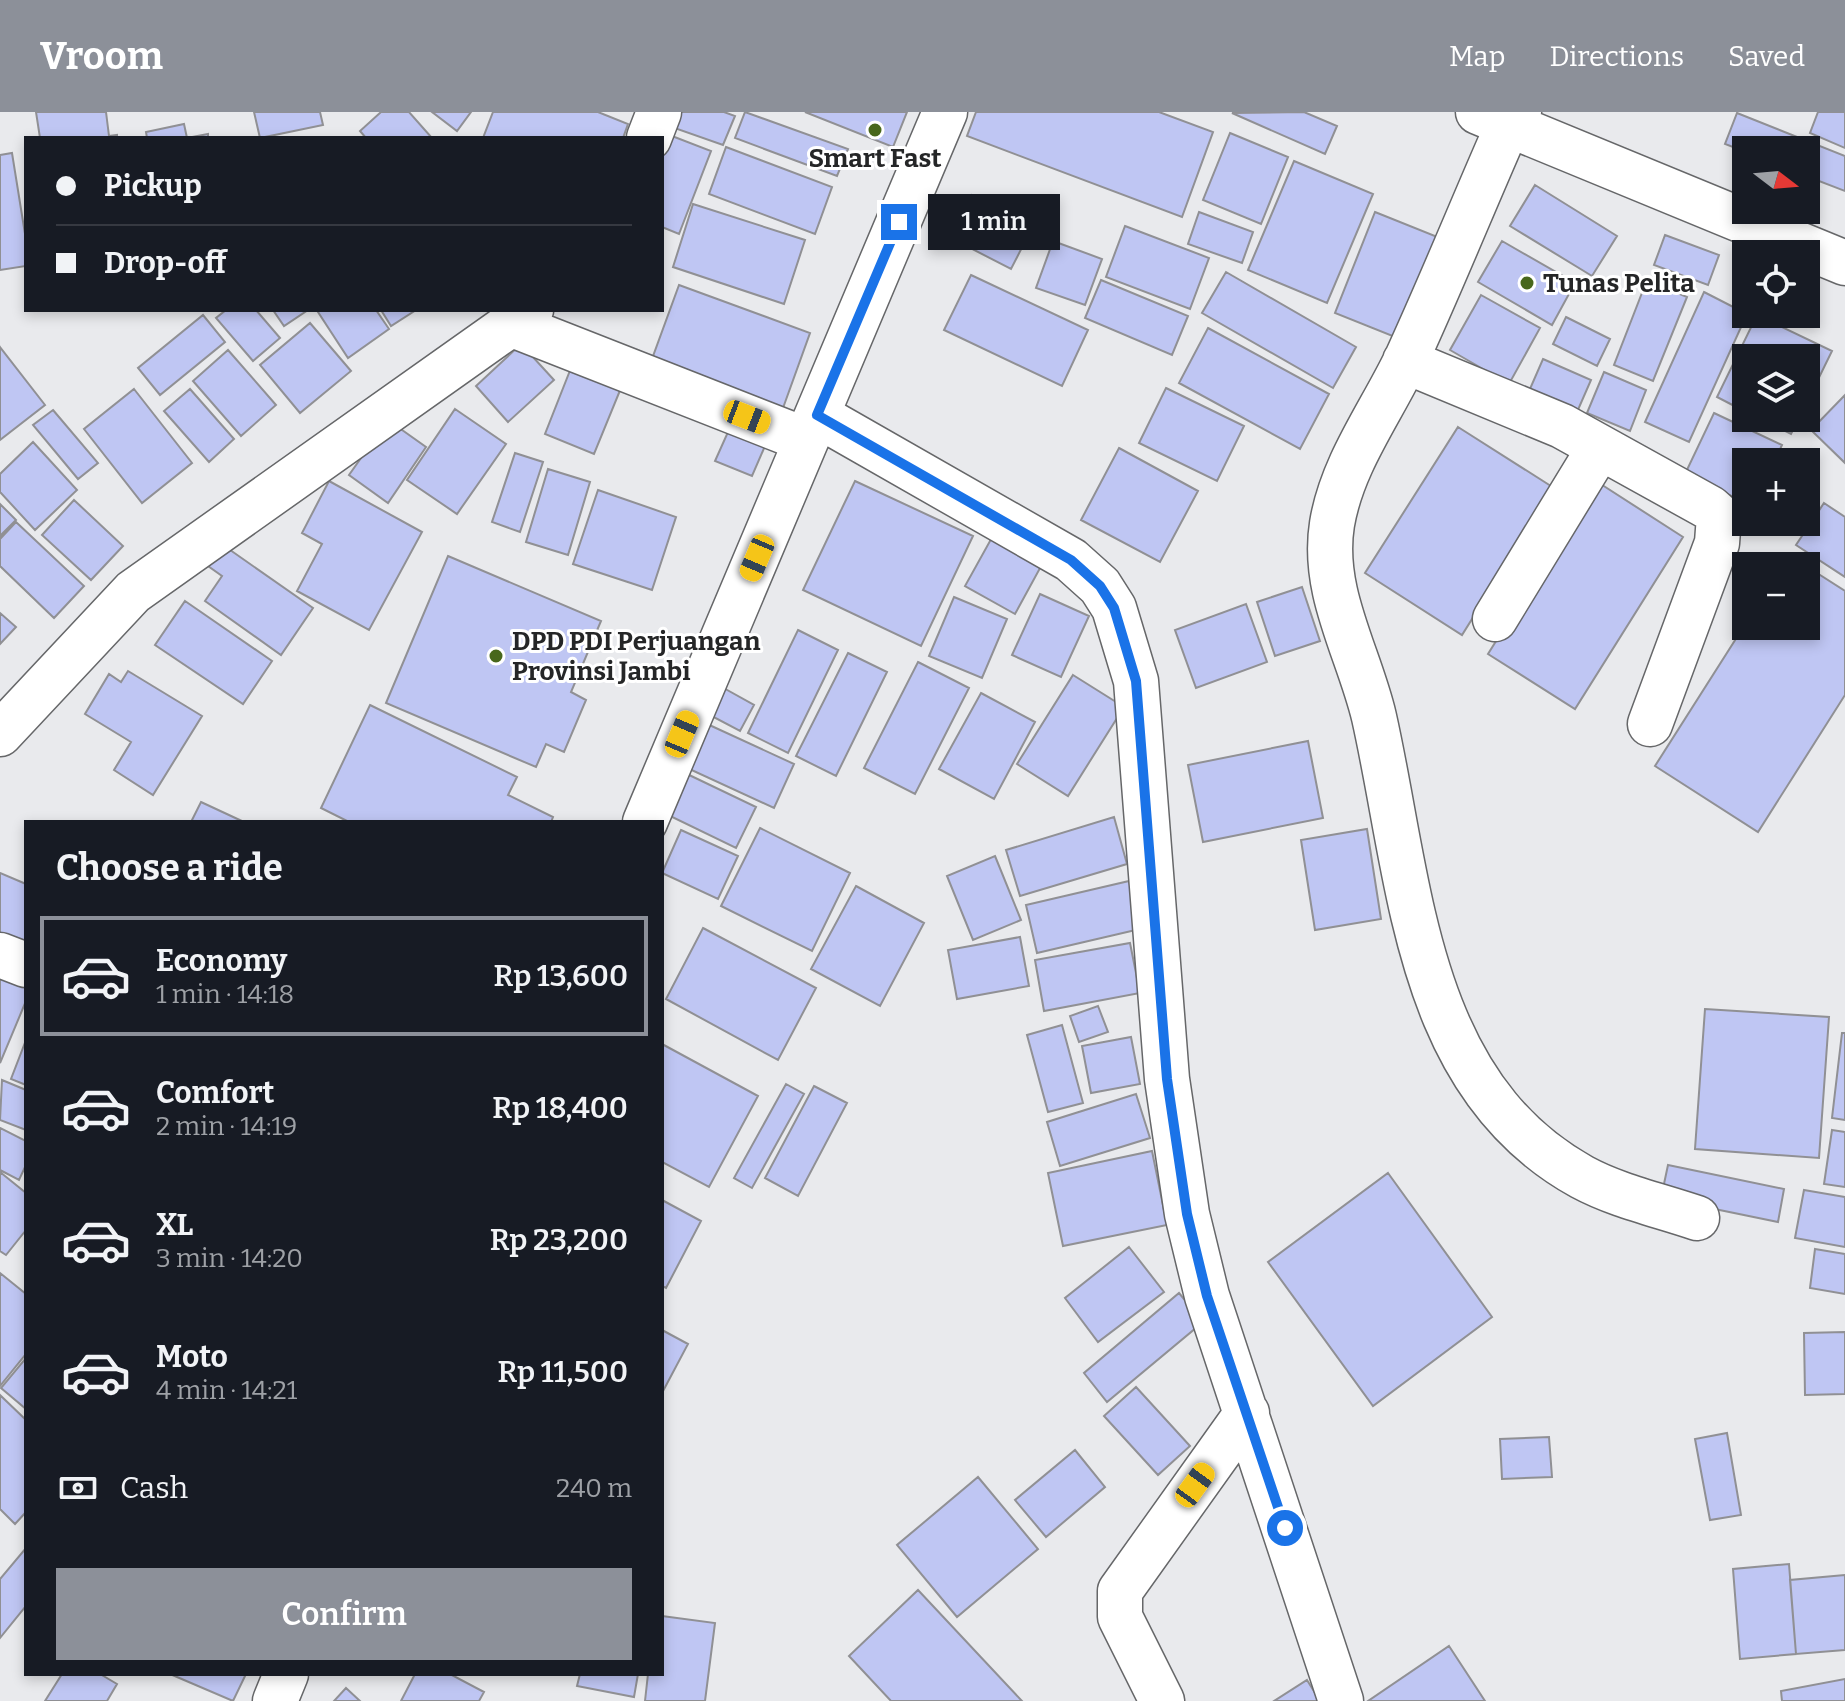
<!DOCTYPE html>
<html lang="en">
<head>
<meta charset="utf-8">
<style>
	:root { --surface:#171b24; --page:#242831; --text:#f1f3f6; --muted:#9ea1a6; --line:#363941; --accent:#8c9099 }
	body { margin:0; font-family:Bitter,serif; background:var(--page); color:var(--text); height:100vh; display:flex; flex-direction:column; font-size:30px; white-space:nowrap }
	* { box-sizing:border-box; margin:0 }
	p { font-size:26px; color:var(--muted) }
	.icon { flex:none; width:44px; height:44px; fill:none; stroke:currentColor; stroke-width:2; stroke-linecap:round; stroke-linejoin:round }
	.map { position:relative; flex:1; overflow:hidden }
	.details { position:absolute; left:24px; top:708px; width:640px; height:856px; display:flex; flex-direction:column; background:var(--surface); border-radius:0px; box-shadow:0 4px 12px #0003 }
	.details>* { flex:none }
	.banner { position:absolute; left:24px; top:24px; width:640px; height:176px; border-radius:0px; box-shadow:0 4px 12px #0003; display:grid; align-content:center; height:176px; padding:0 32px; background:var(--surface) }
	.needle { width:52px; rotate:106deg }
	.tools { position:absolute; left:1732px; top:24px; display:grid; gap:16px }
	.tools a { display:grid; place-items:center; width:88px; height:88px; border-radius:0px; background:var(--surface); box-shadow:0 4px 12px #0003; font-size:40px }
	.end { position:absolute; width:36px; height:36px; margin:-18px; border:10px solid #1a73e8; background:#fff; box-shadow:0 0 0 4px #fff }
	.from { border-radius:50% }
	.bubble { position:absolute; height:56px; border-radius:0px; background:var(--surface); box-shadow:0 4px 12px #0003; font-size:26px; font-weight:600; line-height:56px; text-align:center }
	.car { position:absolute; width:24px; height:48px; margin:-24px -12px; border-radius:10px; box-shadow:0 0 6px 2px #0007; background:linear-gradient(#f5c518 24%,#345 0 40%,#f5c518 0 76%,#345 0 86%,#f5c518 0) }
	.banner b { display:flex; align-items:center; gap:28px; height:76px; font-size:30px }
	.banner b+b { border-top:2px solid var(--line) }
	.banner i { width:20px; height:20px; background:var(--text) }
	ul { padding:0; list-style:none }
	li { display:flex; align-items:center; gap:24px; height:120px; margin:0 16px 12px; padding:0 16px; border:4px solid transparent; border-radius:0px }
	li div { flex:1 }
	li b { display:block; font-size:30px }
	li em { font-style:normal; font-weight:600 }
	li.current { border-color:var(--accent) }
	li>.icon { width:72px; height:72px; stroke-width:1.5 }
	h2 { padding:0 32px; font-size:36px; line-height:96px }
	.pay { display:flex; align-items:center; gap:20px; height:88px; padding:0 32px; font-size:30px }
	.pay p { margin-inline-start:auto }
	.action { display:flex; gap:16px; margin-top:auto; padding:16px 32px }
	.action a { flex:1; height:92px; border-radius:0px; background:var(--accent); color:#fff; font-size:32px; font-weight:600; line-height:92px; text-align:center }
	header { display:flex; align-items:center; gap:48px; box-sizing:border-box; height:112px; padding:0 40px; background:var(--accent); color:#fff }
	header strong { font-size:38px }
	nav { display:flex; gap:44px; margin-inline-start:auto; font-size:28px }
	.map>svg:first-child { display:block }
</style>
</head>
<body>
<header>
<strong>Vroom</strong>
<nav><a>Map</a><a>Directions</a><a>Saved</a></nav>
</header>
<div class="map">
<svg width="1845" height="1589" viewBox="0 0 1845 1589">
	<rect width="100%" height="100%" fill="#e9eaed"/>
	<path fill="#bfc6f3" stroke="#909094" stroke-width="2" d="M36,0H106L109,24L117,23V26H40Z
		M254,0H320L323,13L260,26Z
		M381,0H409L432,26H366L360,19Z
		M432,0H471L457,19Z
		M493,0H598L628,12L623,26H483Z
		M668,0H724L735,4L723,33L663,12Z
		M745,0L848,37L837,64L735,26Z
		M805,0H907L893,35Z
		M976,0H1159L1213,20L1182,105L967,24Z
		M1304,0L1337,14L1325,42L1232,1Z
		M1818,0H1845V36L1810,21Z
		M1737,1L1845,44V79L1806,64V38L1746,40L1725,32Z
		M184,12L187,26L208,22V26H147L146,20Z
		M659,19L711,39L679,122L662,115Z
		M1230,21L1288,45L1261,112L1203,88Z
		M726,35L832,75L815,122L709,82Z
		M12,41L26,128V154L0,158V43Z
		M1294,49L1373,82L1327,191L1248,158Z
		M1535,73L1617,124L1592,164L1510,114Z
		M972,83L1033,114L1011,157L951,126Z
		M693,92L805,128L784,192L673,155Z
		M1199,100L1253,120L1242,151L1188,132Z
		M1375,100L1440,126L1400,227L1335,201Z
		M1125,114L1209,146L1190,197L1106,165Z
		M1665,123L1719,143L1708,173L1654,153Z
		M1053,129L1102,147L1085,193L1036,176Z
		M1502,129L1575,171L1552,213L1478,170Z
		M1226,160L1356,235L1333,276L1202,201Z
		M971,163L1088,218L1062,274L944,218Z
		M1101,168L1188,204L1172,243L1085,206Z
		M1647,168L1687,185L1653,269L1614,253Z
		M679,173L810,221L783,296L652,247Z
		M1704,180L1747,202L1689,330L1645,310Z
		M1481,183L1540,216L1509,272L1450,238Z
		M226,198H256L280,226L253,249L216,206Z
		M273,198H308L284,214Z
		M321,198H376L389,217L348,246L318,200Z
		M381,198H416L391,214Z
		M203,203L225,230L160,283L138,256Z
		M1757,203L1832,239L1806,292V246H1746V300L1717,285Z
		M1566,205L1610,227L1597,254L1553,232Z
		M310,211L351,259L300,301L260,253Z
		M1208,216L1329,282L1300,337L1179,271Z
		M521,232L554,268L508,310L476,274Z
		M0,235L45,293L0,328Z
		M228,238L276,293L241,324L193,269Z
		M1543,247L1591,268L1574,307L1526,286Z
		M571,256L621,276L594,342L545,322Z
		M1604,260L1646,278L1630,319L1587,301Z
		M1166,276L1244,314L1217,369L1139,331Z
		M134,277L192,351L142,391L84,317Z
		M190,277L234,327L209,350L164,299Z
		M1845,283V351L1811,318Z
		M455,297L506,332L457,402L407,368Z
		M53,298L98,351L78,367L33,313Z
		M1714,301L1782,333L1774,350H1746V391L1685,362Z
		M1759,306H1799L1791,322Z
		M388,308L426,335L388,391L349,363Z
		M732,311L768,327L752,364L715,349Z
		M1458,315L1554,376L1462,523L1365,461Z
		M33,330L77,378L35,418L0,380V362Z
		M1119,336L1198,379L1160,450L1081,408Z
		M515,341L543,350L520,420L492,410Z
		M548,357L590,370L568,443L526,430Z
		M329,369L422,420L369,518L297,479L322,432L302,421Z
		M855,369L973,424L921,534L803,478Z
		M1596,369L1683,425L1575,597L1488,542Z
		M598,378L676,405L652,478L573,452Z
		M74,388L123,434L91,468L42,423Z
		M1824,391L1845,405V465L1796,433Z
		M0,392L16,408L0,424Z
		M16,410L84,474L54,506L0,454V427Z
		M995,420L1045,447L1015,502L965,474Z
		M223,433L313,496L281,543L205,489L222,464L208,454Z
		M448,444L601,509L571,580L586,588L564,640L546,632L536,655L386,591Z
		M1806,454L1845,479V583L1758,720L1655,654L1746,511V514H1806Z
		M1302,475L1320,529L1275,544L1257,490Z
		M1040,482L1089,504L1061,565L1012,543Z
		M954,485L1007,507L982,566L929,544Z
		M185,489L272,549L243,592L155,533Z
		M1246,492L1267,550L1196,576L1175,518Z
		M0,501L16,515L0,532Z
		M798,518L838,538L788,641L748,621Z
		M848,541L887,560L836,664L796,644Z
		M918,550L969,576L915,682L864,656Z
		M128,559L202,604L153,683L114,658L131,630L85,602L109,562L121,570Z
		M1073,563L1124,595L1068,684L1017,652Z
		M720,574L754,593L740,619L706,601Z
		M981,581L1035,610L994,687L939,657Z
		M370,593L517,665L508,683L553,705L551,710H349L321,696Z
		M705,611L794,652L774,696L685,655Z
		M1308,629L1323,706L1203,730L1188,653Z
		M685,661L756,695L736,736L666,702Z
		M201,690L244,710H191Z
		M1114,705L1127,752L1020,784L1006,738Z
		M760,716L850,761L812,839L721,794Z
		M1367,717L1381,807L1315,818L1301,728Z
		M681,718L738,744L718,787L662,761Z
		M995,744L1021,808L973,828L947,764Z
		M0,761L26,772V832L0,821Z
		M1129,769L1140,817L1037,841L1026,793Z
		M856,774L924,811L880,894L811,857Z
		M703,816L816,876L778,948L666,887Z
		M1020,825L1029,874L957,887L948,838Z
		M1130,831L1140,881L1044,899L1035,848Z
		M0,849L26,860V889L0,951Z
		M1098,894L1108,920L1079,930L1070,904Z
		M1705,897L1829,905L1819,1046L1695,1037Z
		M1062,913L1083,991L1048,1000L1027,923Z
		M1842,921H1845V1008L1832,1006Z
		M1131,925L1140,972L1091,981L1082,934Z
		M26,928V973L11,967Z
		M662,932L758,984L709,1075L662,1050Z
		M2,968L26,978V1018L0,1008Z
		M786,972L804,982L752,1076L734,1066Z
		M814,974L847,991L798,1084L765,1066Z
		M1136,982L1150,1026L1060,1054L1047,1010Z
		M0,1016L26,1029V1053L19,1068L0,1058Z
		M1832,1018L1845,1020V1075L1824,1072Z
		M1152,1039L1167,1113L1063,1134L1048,1061Z
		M1668,1053L1784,1077L1778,1110L1661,1086Z
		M0,1060L26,1081V1118L6,1143L0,1139Z
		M1388,1061L1492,1205L1373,1294L1268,1150Z
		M1804,1078L1845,1085V1135L1795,1126Z
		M662,1088L701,1109L666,1176L662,1174Z
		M1129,1135L1164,1180L1098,1230L1065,1186Z
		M1815,1137L1845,1142V1182L1810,1176Z
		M0,1161L26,1182V1242L0,1274Z
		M1179,1181L1203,1210L1107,1290L1084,1261Z
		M662,1218L688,1232L662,1281Z
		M1845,1220V1282L1805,1283L1804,1221Z
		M26,1246V1297L1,1276Z
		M1136,1275L1190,1334L1158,1363L1104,1304Z
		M0,1283L26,1308V1400L15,1412L0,1397Z
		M1727,1321L1741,1403L1710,1408L1695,1327Z
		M1549,1325L1552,1365L1502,1367L1500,1327Z
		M1075,1338L1105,1375L1046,1425L1015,1388Z
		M978,1365L1038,1437L957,1505L897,1433Z
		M26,1436V1494L0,1526V1467Z
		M1789,1452L1796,1542L1740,1547L1733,1457Z
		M1845,1463V1538L1796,1542L1790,1468Z
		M918,1478L1022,1589H891L849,1544Z
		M662,1504L715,1511L705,1589H645L648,1562H662Z
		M1449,1534L1485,1589H1368Z
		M62,1562H100L117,1572L107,1589H45Z
		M170,1562H246L233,1589Z
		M415,1562H450L484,1580L479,1589H401Z
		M580,1562H638L634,1585L577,1574Z
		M1845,1567V1589H1782L1781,1579Z
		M1307,1568L1320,1589H1274Z
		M346,1576L360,1589H334Z"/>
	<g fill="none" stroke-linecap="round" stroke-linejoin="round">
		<defs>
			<path id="minor" d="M1478,0L1845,151
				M1519,0L1509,11C1474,90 1442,170 1406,248C1380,302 1342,352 1332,412C1321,480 1359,541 1374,605C1411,769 1415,973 1582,1065C1617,1084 1659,1093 1697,1106
				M649,26L659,0
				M510,212L806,328
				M1405,249L1562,314L1710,396L1719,404L1717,431L1650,612
				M817,303L1071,448L1100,474L1114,496L1136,569L1167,967L1187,1102L1207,1184L1341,1589
				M1495,507L1600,335
				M0,622L133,480L531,198
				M645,710L945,0
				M0,843L26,853
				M275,1589L286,1562
				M1162,1589L1120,1505V1479L1247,1301"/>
		</defs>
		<use href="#minor" stroke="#666769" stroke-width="47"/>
		<use href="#minor" stroke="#fff" stroke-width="44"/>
	</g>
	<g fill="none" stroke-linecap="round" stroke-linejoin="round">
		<path stroke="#1a73e8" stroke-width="10" d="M899,110L817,303L1071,448L1100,474L1114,496L1136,569L1167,967L1187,1102L1207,1184L1285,1416"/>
	</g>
	<g fill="#48671c" stroke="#fff" stroke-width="3">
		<circle cx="875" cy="18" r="8"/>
		<circle cx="1527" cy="171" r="8"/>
		<circle cx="496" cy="544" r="8"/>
	</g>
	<g text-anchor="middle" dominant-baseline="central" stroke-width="6" stroke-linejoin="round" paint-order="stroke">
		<g font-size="26" font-weight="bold" fill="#252627" stroke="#fff" text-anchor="start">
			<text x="875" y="46" text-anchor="middle">Smart Fast</text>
			<text x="1543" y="171">Tunas Pelita</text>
			<text x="512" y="529">DPD PDI Perjuangan<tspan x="512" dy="30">Provinsi Jambi</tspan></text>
		</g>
	</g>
</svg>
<div class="tools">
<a><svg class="needle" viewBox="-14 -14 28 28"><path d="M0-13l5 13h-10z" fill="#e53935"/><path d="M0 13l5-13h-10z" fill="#9ea1a6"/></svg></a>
<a><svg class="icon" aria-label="locate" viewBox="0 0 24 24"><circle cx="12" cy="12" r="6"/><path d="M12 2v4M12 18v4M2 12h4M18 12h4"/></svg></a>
<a><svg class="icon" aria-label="layers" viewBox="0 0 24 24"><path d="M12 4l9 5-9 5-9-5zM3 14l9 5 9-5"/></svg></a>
<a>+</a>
<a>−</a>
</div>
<i class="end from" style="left:1285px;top:1416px"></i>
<i class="end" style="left:899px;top:110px"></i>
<div class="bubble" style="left:928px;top:82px;width:132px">1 min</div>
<i class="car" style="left:747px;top:305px;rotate:111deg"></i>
<i class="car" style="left:757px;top:446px;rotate:203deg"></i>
<i class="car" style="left:682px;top:622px;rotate:23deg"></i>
<i class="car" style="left:1195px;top:1373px;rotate:36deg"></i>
<div class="banner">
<b><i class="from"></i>Pickup</b>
<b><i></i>Drop-off</b>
</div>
<section class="details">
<h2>Choose a ride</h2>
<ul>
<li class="current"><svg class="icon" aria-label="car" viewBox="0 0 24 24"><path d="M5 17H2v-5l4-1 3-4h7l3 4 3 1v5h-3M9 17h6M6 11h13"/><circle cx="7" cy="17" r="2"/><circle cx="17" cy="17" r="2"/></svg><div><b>Economy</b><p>1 min · 14:18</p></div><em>Rp 13,600</em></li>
<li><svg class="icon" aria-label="car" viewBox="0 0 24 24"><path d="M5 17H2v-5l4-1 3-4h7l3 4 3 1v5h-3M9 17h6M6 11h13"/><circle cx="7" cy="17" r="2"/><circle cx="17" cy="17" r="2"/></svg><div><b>Comfort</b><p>2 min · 14:19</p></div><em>Rp 18,400</em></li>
<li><svg class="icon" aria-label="car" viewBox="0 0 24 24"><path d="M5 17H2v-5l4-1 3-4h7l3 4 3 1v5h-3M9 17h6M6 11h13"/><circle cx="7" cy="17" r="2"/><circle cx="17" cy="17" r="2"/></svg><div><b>XL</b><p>3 min · 14:20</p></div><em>Rp 23,200</em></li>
<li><svg class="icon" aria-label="car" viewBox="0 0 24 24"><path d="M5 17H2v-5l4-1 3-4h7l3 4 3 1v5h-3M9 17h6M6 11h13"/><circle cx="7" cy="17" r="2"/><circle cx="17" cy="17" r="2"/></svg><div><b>Moto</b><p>4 min · 14:21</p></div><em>Rp 11,500</em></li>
</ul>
<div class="pay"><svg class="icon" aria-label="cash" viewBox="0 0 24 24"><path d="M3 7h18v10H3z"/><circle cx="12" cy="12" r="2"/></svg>Cash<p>240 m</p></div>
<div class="action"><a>Confirm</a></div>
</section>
</div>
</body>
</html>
